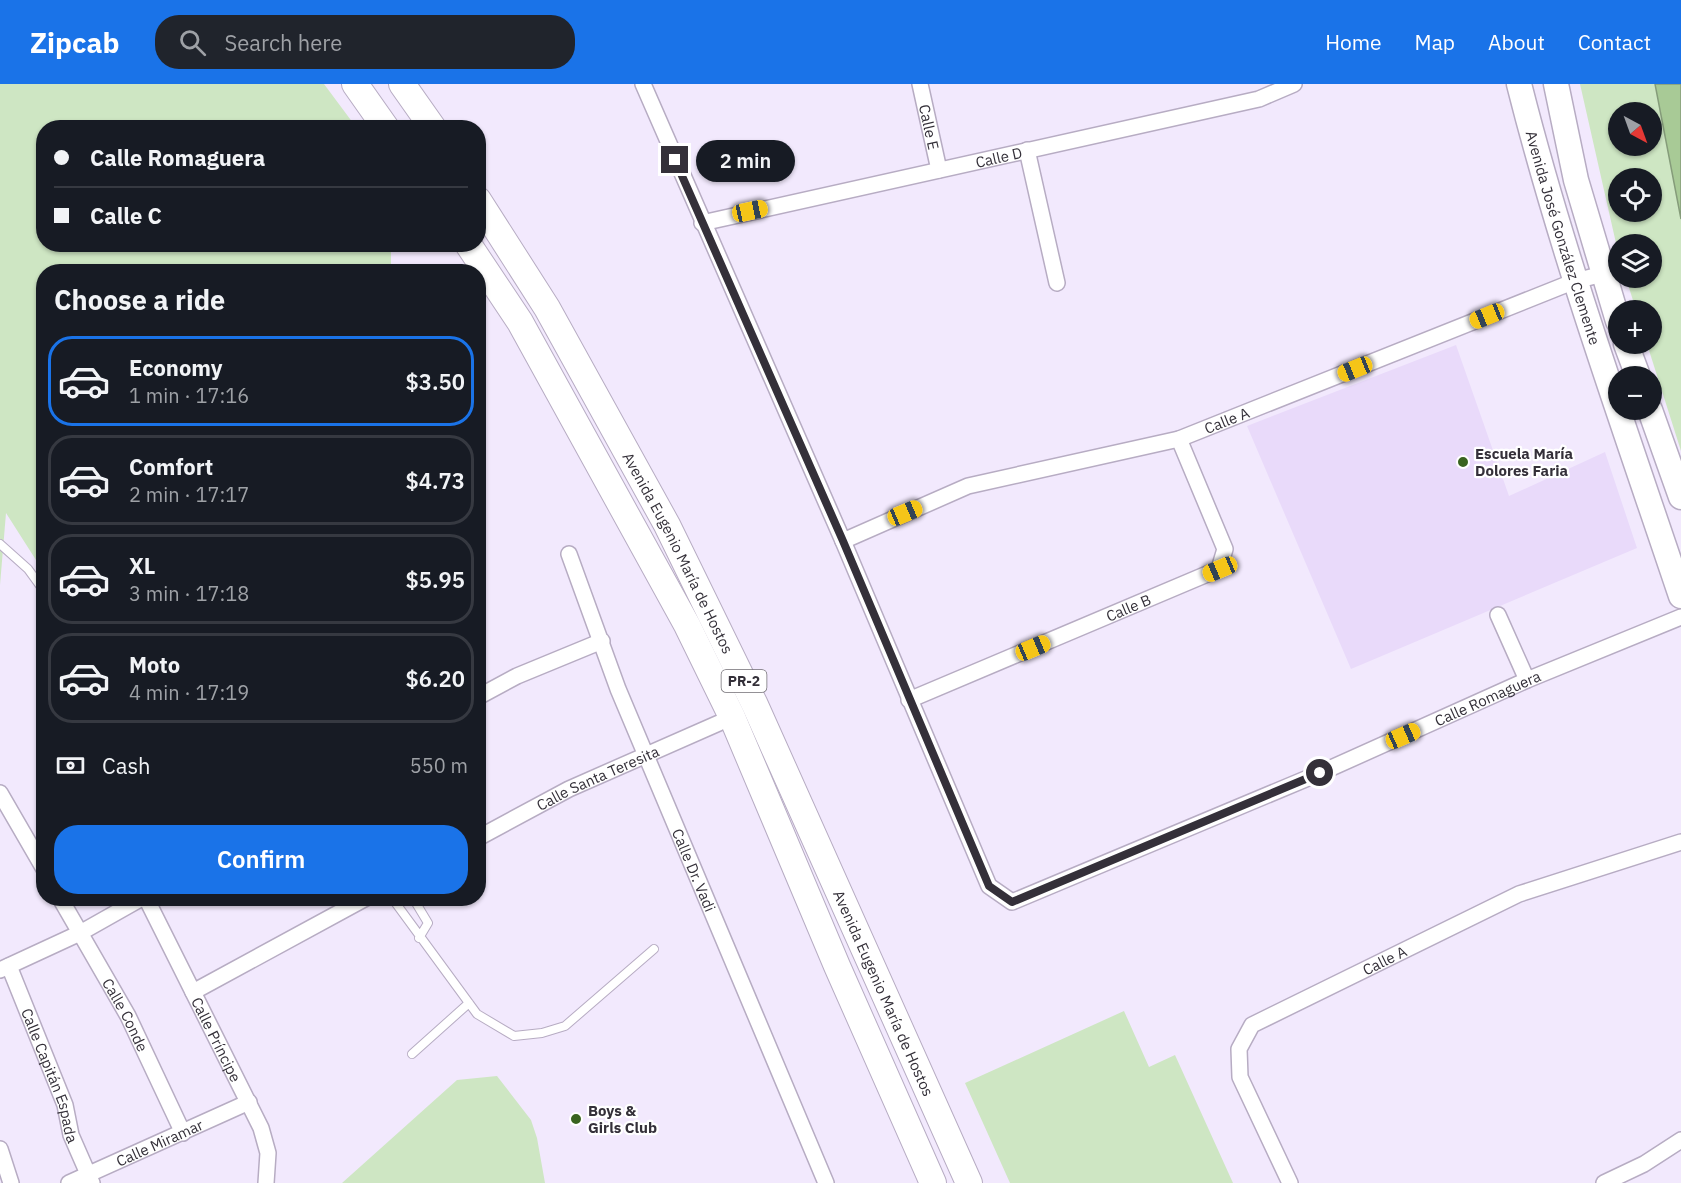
<!DOCTYPE html>
<html lang="en">
<head>
<meta charset="utf-8">
<style>
	:root { --surface:#171b24; --page:#20242c; --text:#f1f3f6; --muted:#9ea1a6; --line:#363941; --accent:#1a73e8 }
	body { margin:0; font-family:"IBM Plex Sans",sans-serif; background:var(--page); color:var(--text); height:100vh; display:flex; flex-direction:column; font-size:22px; white-space:nowrap }
	* { box-sizing:border-box; margin:0 }
	p { font-size:20px; color:var(--muted) }
	.icon { flex:none; width:33px; height:33px; fill:none; stroke:currentColor; stroke-width:2; stroke-linecap:round; stroke-linejoin:round }
	.map { position:relative; flex:1; overflow:hidden }
	.panel { position:absolute; left:36px; top:180px; width:450px; height:642px; display:flex; flex-direction:column; background:var(--surface); border-radius:24px; box-shadow:0 2px 4px #0004 }
	.panel>* { flex:none }
	.banner { position:absolute; left:36px; top:36px; width:450px; height:132px; border-radius:24px; box-shadow:0 2px 4px #0004; display:grid; align-content:center; height:132px; padding:0 18px; background:var(--surface) }
	.needle { width:39px; rotate:139deg }
	.controls { position:absolute; left:1608px; top:18px; display:grid; gap:12px }
	.controls a { display:grid; place-items:center; width:54px; height:54px; border-radius:50%; background:var(--surface); box-shadow:0 2px 4px #0004; font-size:30px }
	.end { position:absolute; width:27px; height:27px; margin:-14px; border:8px solid #343039; background:#fff; box-shadow:0 0 0 3px #fff }
	.from { border-radius:50% }
	.bubble { position:absolute; height:42px; border-radius:21px; background:var(--surface); box-shadow:0 2px 4px #0004; font-size:20px; font-weight:600; line-height:42px; text-align:center }
	.car { position:absolute; width:18px; height:36px; margin:-18px -9px; border-radius:8px; box-shadow:0 0 4px 2px #0007; background:linear-gradient(#f5c518 24%,#345 0 40%,#f5c518 0 76%,#345 0 86%,#f5c518 0) }
	.banner b { display:flex; align-items:center; gap:21px; height:57px; font-size:22px }
	.banner b+b { border-top:2px solid var(--line) }
	.banner i { width:15px; height:15px; background:var(--text) }
	ul { padding:0; list-style:none }
	li { display:flex; align-items:center; gap:18px; height:90px; margin:0 12px 9px; padding:0 6px; border:3px solid var(--line); border-radius:24px }
	li div { flex:1 }
	li b { display:block; font-size:22px }
	li em { font-style:normal; font-weight:600 }
	li.active { border-color:var(--accent) }
	li>.icon { width:54px; height:54px; stroke-width:1.5 }
	h2 { padding:0 18px; font-size:27px; line-height:72px }
	.pay { display:flex; align-items:center; gap:15px; height:66px; padding:0 18px; font-size:22px }
	.pay p { margin-inline-start:auto }
	.action { display:flex; gap:12px; margin-top:auto; padding:12px 18px }
	.action a { flex:1; height:69px; border-radius:24px; background:var(--accent); color:#fff; font-size:24px; font-weight:600; line-height:69px; text-align:center }
	header { display:flex; align-items:center; gap:36px; box-sizing:border-box; height:84px; padding:0 30px; background:var(--accent); color:#fff }
	header strong { font-size:28px }
	nav { display:flex; gap:33px; margin-inline-start:auto; font-size:21px }
	.search { width:420px; height:54px; background:var(--page); display:flex; align-items:center; gap:15px; box-sizing:border-box; padding:0 21px; border-radius:24px; color:var(--muted); font-size:22px }
	.map>svg:first-child { display:block }
</style>
</head>
<body>
<header>
<strong>Zipcab</strong>
<div class="search"><svg class="icon" aria-label="search" viewBox="0 0 24 24"><circle cx="10" cy="10" r="6"/><path d="M15 15l6 6"/></svg>Search here</div>
<nav><a>Home</a><a>Map</a><a>About</a><a>Contact</a></nav>
</header>
<div class="map">
<svg width="1681" height="1099" viewBox="0 0 1681 1099">
	<rect width="100%" height="100%" fill="#f2e9fd"/>
	<path fill="#e9dafa" d="M1456,261L1509,412L1605,368L1637,464L1351,585L1247,342Z"/>
	<path fill="#cee6c3" fill-rule="evenodd" d="M0,0H324L356,43L44,44V160L391,161V187L44,188L43,487L6,429L0,501Z
		M1580,0H1662L1681,133V367L1647,260H1652V226H1636L1626,194H1652V160H1618V168ZM1618,28H1652V62H1618ZM1618,94H1652V128H1618Z
		M1124,927L1149,983L1175,971L1233,1099H1010L965,999Z
		M497,992L531,1036L537,1054L545,1099H342L457,996Z"/>
	<path fill="#a8ca96" stroke="#859c7a" stroke-width="1.5" d="M1655,0H1681V135Z"/>
	<g fill="none" stroke-linecap="round" stroke-linejoin="round">
		<defs>
			<path id="service" d="M0,460L28,485L44,507
				M392,814L477,930L514,952L542,949L565,942L654,865
				M413,814L428,839L419,854
				M412,970L469,919"/>
			<g id="minor">
				<path id="s1" d="M643,0L843,457L989,802L1012,818L1320,689L1527,596L1681,533"/>
				<path id="s2" d="M920,0L939,86"/>
				<path d="M1027,66L1057,199"/>
				<path id="s3" d="M702,139L1259,15L1294,0"/>
				<path id="s4" d="M843,457L968,402L1179,355L1575,197L1603,190"/>
				<path id="s5" d="M569,470L618,605L826,1099"/>
				<path d="M1498,531L1527,596"/>
				<path d="M478,613L517,592L602,557"/>
				<path id="s6" d="M909,616L1219,485L1225,465L1179,355"/>
				<path d="M0,709L44,785"/>
				<path id="s7" d="M478,754L569,705L719,639"/>
				<path id="s8" d="M60,814L128,932L183,1049"/>
				<path id="s9" d="M146,814L261,1044L268,1069L266,1099"/>
				<path id="s10" d="M9,882L65,1021L71,1051L92,1099"/>
				<path d="M0,886L80,849L142,814"/>
				<path d="M193,908L366,814"/>
				<path d="M0,1065L11,1099"/>
				<path id="s11" d="M69,1099L249,1018"/>
				<path id="s12" d="M1290,1099L1240,993L1239,965L1252,941L1519,810L1681,758"/>
				<path d="M1604,1099L1644,1080L1681,1056"/>
			</g>
			<g id="primary">
				<path id="s13" d="M1519,0C1563,174 1624,342 1681,512"/>
				<path d="M1556,0L1576,96L1618,237"/>
				<path d="M1626,260L1638,292"/>
				<path d="M1650,326L1681,413"/>
			</g>
			<g id="trunk">
				<path d="M355,0L386,44"/>
				<path d="M402,0L433,44"/>
				<path id="s14" d="M478,116L547,224L667,441L755,621L969,1099"/>
				<path d="M468,160L520,238L687,541L732,633L837,882L933,1099"/>
			</g>
		</defs>
		<use href="#service" stroke="#b7acc3" stroke-width="10"/>
		<use href="#minor" stroke="#b7acc3" stroke-width="18"/>
		<use href="#primary" stroke="#b7acc3" stroke-width="27"/>
		<use href="#trunk" stroke="#b7acc3" stroke-width="28"/>
		<use href="#service" stroke="#fff" stroke-width="8"/>
		<use href="#minor" stroke="#fff" stroke-width="15"/>
		<use href="#primary" stroke="#fff" stroke-width="24"/>
		<use href="#trunk" stroke="#fff" stroke-width="26"/>
	</g>
	<g fill="none" stroke-linecap="round" stroke-linejoin="round">
		<path stroke="#343039" stroke-width="8" d="M675,76L843,457L989,802L1012,818L1320,689"/>
	</g>
	<g fill="#39631f" stroke="#fff" stroke-width="2">
		<circle cx="1463" cy="378" r="6"/>
		<circle cx="576" cy="1035" r="6"/>
	</g>
	<g text-anchor="middle" dominant-baseline="central" stroke-width="4.5" stroke-linejoin="round" paint-order="stroke">
		<rect fill="#fff" stroke="#716e74" stroke-width="1.5" x="721.5" y="586" width="45" height="22" rx="4.5"/>
		<g font-size="14" font-weight="bold" fill="#343039">
			<text x="744" y="597">PR-2</text>
		</g>
		<g font-size="15" fill="#343039" stroke="#fff">
			<text stroke="none"><textPath href="#s2" startOffset="44">Calle E</textPath></text>
			<text stroke="none"><textPath href="#s3" startOffset="304">Calle D</textPath></text>
			<text stroke="none"><textPath href="#s13" startOffset="160">Avenida José González Clemente</textPath></text>
			<text stroke="none"><textPath href="#s4" startOffset="404">Calle A</textPath></text>
			<text stroke="none"><textPath href="#s14" startOffset="406">Avenida Eugenio María de Hostos</textPath></text>
			<text stroke="none"><textPath href="#s6" startOffset="238">Calle B</textPath></text>
			<text stroke="none"><textPath href="#s1" startOffset="1419">Calle Romaguera</textPath></text>
			<text stroke="none"><textPath href="#s7" startOffset="134">Calle Santa Teresita</textPath></text>
			<text stroke="none"><textPath href="#s5" startOffset="340">Calle Dr. Vadi</textPath></text>
			<text stroke="none"><textPath href="#s12" startOffset="320">Calle A</textPath></text>
			<text stroke="none"><textPath href="#s14" startOffset="892">Avenida Eugenio María de Hostos</textPath></text>
			<text stroke="none"><textPath href="#s8" startOffset="134">Calle Conde</textPath></text>
			<text stroke="none"><textPath href="#s9" startOffset="158">Calle Príncipe</textPath></text>
			<text stroke="none"><textPath href="#s10" startOffset="117">Calle Capitán Espada</textPath></text>
			<text stroke="none"><textPath href="#s11" startOffset="99">Calle Miramar</textPath></text>
		</g>
		<g font-size="15" font-weight="bold" fill="#343039" stroke="#fff" text-anchor="start">
			<text x="1475" y="369">Escuela María<tspan x="1475" dy="17">Dolores Faria</tspan></text>
			<text x="588" y="1026">Boys &amp;<tspan x="588" dy="17">Girls Club</tspan></text>
		</g>
	</g>
</svg>
<div class="controls">
<a><svg class="needle" viewBox="-14 -14 28 28"><path d="M0-13l5 13h-10z" fill="#e53935"/><path d="M0 13l5-13h-10z" fill="#9ea1a6"/></svg></a>
<a><svg class="icon" aria-label="locate" viewBox="0 0 24 24"><circle cx="12" cy="12" r="6"/><path d="M12 2v4M12 18v4M2 12h4M18 12h4"/></svg></a>
<a><svg class="icon" aria-label="layers" viewBox="0 0 24 24"><path d="M12 4l9 5-9 5-9-5zM3 14l9 5 9-5"/></svg></a>
<a>+</a>
<a>−</a>
</div>
<i class="end from" style="left:1320px;top:689px"></i>
<i class="end" style="left:675px;top:76px"></i>
<div class="bubble" style="left:696px;top:56px;width:99px">2 min</div>
<i class="car" style="left:750px;top:127px;rotate:78deg"></i>
<i class="car" style="left:1487px;top:232px;rotate:248deg"></i>
<i class="car" style="left:1355px;top:285px;rotate:248deg"></i>
<i class="car" style="left:905px;top:429px;rotate:67deg"></i>
<i class="car" style="left:1220px;top:485px;rotate:247deg"></i>
<i class="car" style="left:1033px;top:564px;rotate:67deg"></i>
<i class="car" style="left:1403px;top:652px;rotate:66deg"></i>
<div class="banner">
<b><i class="from"></i>Calle Romaguera</b>
<b><i></i>Calle C</b>
</div>
<section class="panel">
<h2>Choose a ride</h2>
<ul>
<li class="active"><svg class="icon" aria-label="car" viewBox="0 0 24 24"><path d="M5 17H2v-5l4-1 3-4h7l3 4 3 1v5h-3M9 17h6M6 11h13"/><circle cx="7" cy="17" r="2"/><circle cx="17" cy="17" r="2"/></svg><div><b>Economy</b><p>1 min · 17:16</p></div><em>$3.50</em></li>
<li><svg class="icon" aria-label="car" viewBox="0 0 24 24"><path d="M5 17H2v-5l4-1 3-4h7l3 4 3 1v5h-3M9 17h6M6 11h13"/><circle cx="7" cy="17" r="2"/><circle cx="17" cy="17" r="2"/></svg><div><b>Comfort</b><p>2 min · 17:17</p></div><em>$4.73</em></li>
<li><svg class="icon" aria-label="car" viewBox="0 0 24 24"><path d="M5 17H2v-5l4-1 3-4h7l3 4 3 1v5h-3M9 17h6M6 11h13"/><circle cx="7" cy="17" r="2"/><circle cx="17" cy="17" r="2"/></svg><div><b>XL</b><p>3 min · 17:18</p></div><em>$5.95</em></li>
<li><svg class="icon" aria-label="car" viewBox="0 0 24 24"><path d="M5 17H2v-5l4-1 3-4h7l3 4 3 1v5h-3M9 17h6M6 11h13"/><circle cx="7" cy="17" r="2"/><circle cx="17" cy="17" r="2"/></svg><div><b>Moto</b><p>4 min · 17:19</p></div><em>$6.20</em></li>
</ul>
<div class="pay"><svg class="icon" aria-label="cash" viewBox="0 0 24 24"><path d="M3 7h18v10H3z"/><circle cx="12" cy="12" r="2"/></svg>Cash<p>550 m</p></div>
<div class="action"><a>Confirm</a></div>
</section>
</div>
</body>
</html>
